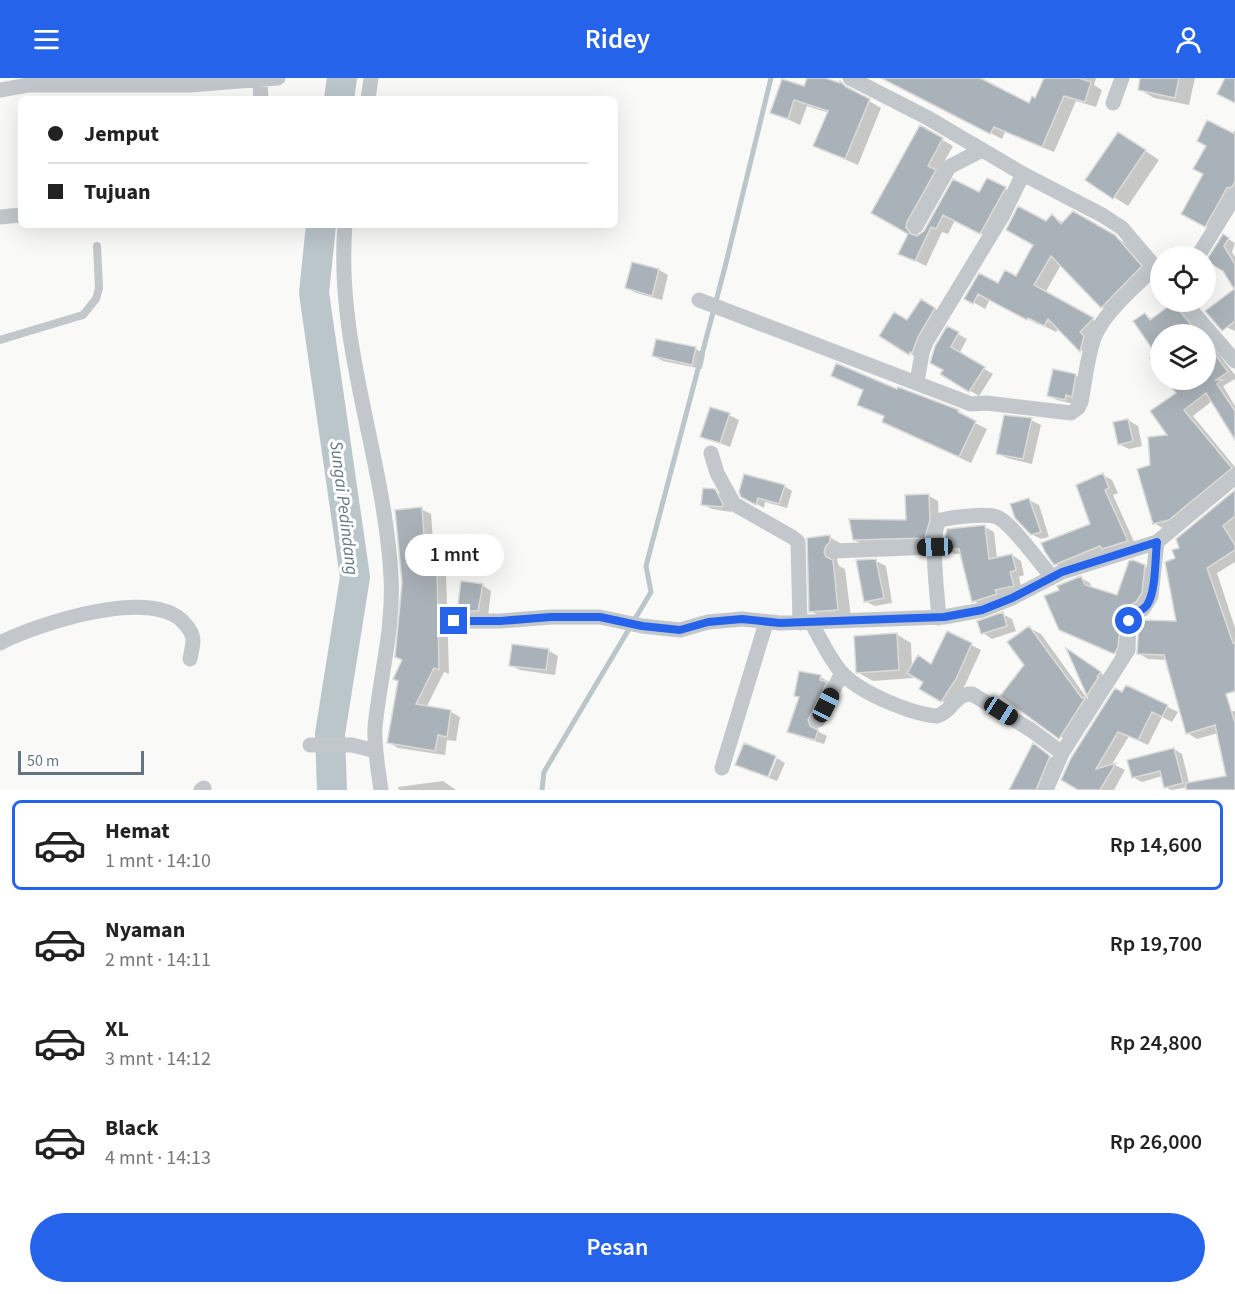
<!DOCTYPE html>
<html lang="id">
<head>
<meta charset="utf-8">
<style>
	:root { --surface:#fff; --page:#f2f2f2; --text:#222; --muted:#767676; --line:#e0e0e0; --accent:#2563eb }
	body { margin:0; font-family:"Source Sans 3",sans-serif; background:var(--page); color:var(--text); height:100vh; display:flex; flex-direction:column; font-size:22px; white-space:nowrap }
	* { box-sizing:border-box; margin:0 }
	p { font-size:20px; color:var(--muted) }
	.icon { flex:none; width:33px; height:33px; fill:none; stroke:currentColor; stroke-width:2; stroke-linecap:round; stroke-linejoin:round }
	.map { position:relative; height:712px; overflow:hidden }
	.drawer { display:flex; flex-direction:column; background:var(--surface); flex:1 }
	.drawer>* { flex:none }
	.hud { position:absolute; left:18px; top:18px; width:600px; height:132px; border-radius:9px; box-shadow:0 6px 24px #0002; display:grid; align-content:center; height:132px; padding:0 30px; background:var(--surface) }
	.fabs { position:absolute; left:1150px; top:168px; display:grid; gap:12px }
	.fabs a { display:grid; place-items:center; width:66px; height:66px; border-radius:50%; background:var(--surface); box-shadow:0 6px 24px #0002; font-size:30px }
	.scale { position:absolute; left:18px; bottom:15px; width:126px; box-sizing:border-box; padding-left:6px; border:3px solid #647482; border-top:0; font-size:16px; line-height:21px; white-space:nowrap; color:#647482; -webkit-text-stroke:4px #fff; paint-order:stroke }
	.end { position:absolute; width:27px; height:27px; margin:-14px; border:8px solid #2563eb; background:#fff; box-shadow:0 0 0 3px #fff }
	.from { border-radius:50% }
	.bubble { position:absolute; height:42px; border-radius:21px; background:var(--surface); box-shadow:0 6px 24px #0002; font-size:20px; font-weight:600; line-height:42px; text-align:center }
	.car { position:absolute; width:18px; height:36px; margin:-18px -9px; border-radius:8px; box-shadow:0 0 4px 2px #0007; background:linear-gradient(#222 24%,#8ab4d8 0 40%,#222 0 76%,#8ab4d8 0 86%,#222 0) }
	.hud b { display:flex; align-items:center; gap:21px; height:57px; font-size:22px }
	.hud b+b { border-top:2px solid var(--line) }
	.hud i { width:15px; height:15px; background:var(--text) }
	ul { padding:10px 0 0; list-style:none }
	li { display:flex; align-items:center; gap:18px; height:90px; margin:0 12px 9px; padding:0 18px; border:3px solid transparent; border-radius:9px }
	li div { flex:1 }
	li b { display:block; font-size:22px }
	li em { font-style:normal; font-weight:600 }
	li.current { border-color:var(--accent) }
	li>.icon { width:54px; height:54px; stroke-width:1.5 }
	.primary-button { display:flex; gap:12px; margin-top:auto; padding:12px 30px }
	.primary-button a { flex:1; height:69px; border-radius:36px; background:var(--accent); color:#fff; font-size:24px; font-weight:600; line-height:69px; text-align:center }
	header { display:flex; justify-content:space-between; align-items:center; height:78px; padding:0 30px; background:var(--accent); color:#fff; font-size:27px; font-weight:600 }
	.map>svg:first-child { display:block }
</style>
</head>
<body>
<header><svg class="icon" aria-label="menu" viewBox="0 0 24 24"><path d="M4 6h16M4 12h16M4 18h16"/></svg>Ridey<svg class="icon" aria-label="person" viewBox="0 0 24 24"><circle cx="12" cy="8" r="4"/><path d="M4 21q1-7 8-7t8 7"/></svg></header>
<div class="map">
<svg width="1235" height="712" viewBox="0 0 1235 712">
	<rect width="100%" height="100%" fill="#f9f9f7"/>
	<path fill="#0003" d="M809,0H820L840,6L841,5L854,12L857,16L881,30L858,87L815,68L829,35L807,28L800,47L772,34L805,10Z
		M897,0H982L1030,27L1036,21L1045,0H1096L1094,7L1102,12L1096,29L1076,23L1054,74L1005,54L1002,61L905,11Z
		M1142,0H1195L1189,27L1154,20L1139,11Z
		M920,49L953,68L938,95L918,150V158L925,154L954,103L980,116L1005,111L1016,117L992,161L955,142L948,156L942,154L926,188L900,175L910,155L873,134Z
		M1235,52V121L1215,153L1183,135Z
		M1132,64L1159,82L1128,128L1087,102Z
		M1074,135L1127,166L1153,196L1114,236L1102,229L1061,187L1045,215L1104,248L1092,279L1081,272L1059,249L1056,254L1040,246L1039,247L990,221L985,231L966,220L1016,200L1046,144L1052,138L1064,145Z
		M1223,158L1235,165L1232,174L1235,179V210L1224,192Z
		M659,192L668,197L662,222L636,215L627,210Z
		M1235,212V253L1226,249Z
		M1174,227L1183,232L1203,256H1161V294L1149,280L1156,274L1145,237L1154,242Z
		M931,228L944,237L919,281L881,258L908,244Z
		M947,250L967,261L959,276L993,296L979,318L942,296L945,292Z
		M1206,260L1235,297V301L1223,308L1235,328V359L1212,323L1193,338L1235,389V400L1164,451L1154,445L1152,388L1169,358L1178,315L1167,302H1206Z
		M657,263L696,271L705,276L702,291L663,283L653,278Z
		M832,297L898,313L899,311L958,333L970,340L969,342L987,351L971,385L896,350L886,339L859,326L865,313Z
		M1075,297L1083,302L1073,326L1057,322L1049,318Z
		M729,337L739,342L730,369L702,358Z
		M1031,342L1041,347L1032,386L1007,380L997,375Z
		M1128,342L1138,348L1142,368L1129,371L1119,366Z
		M1103,397L1112,402L1118,415L1113,417L1136,468L1065,491L1055,486L1092,447Z
		M784,408L792,413L787,430L765,424L764,430L742,418Z
		M714,413L724,418L731,434L712,431L702,426Z
		M1235,413V484L1217,495L1235,550V614L1201,621L1204,638L1235,633V712L1228,699L1218,655L1197,661L1187,655L1167,582L1148,581L1138,575L1178,544L1177,481L1181,471Z
		M929,418L938,423L939,448L935,464L864,467L854,462L907,444Z
		M1029,422L1039,427L1049,459L1041,461L1031,456Z
		M421,431L431,436L435,487L446,493L449,596L444,594L426,630L451,634L460,639L456,663L447,662L445,677L398,670L388,664L404,583Z
		M985,449L994,454L997,480L1012,477L1021,483L1024,497L1019,499L1022,513L983,528L974,523L962,476H955L946,471Z
		M829,459L842,466L837,482L839,488L845,491L851,539L824,541L811,533L808,461Z
		M876,483L886,488L892,525L875,528L865,523Z
		M1144,488L1153,493L1150,520L1136,533L1123,579L1060,551L1061,513L1081,500L1090,505L1092,511L1118,519Z
		M482,507L491,513L488,538H467L458,532Z
		M1002,536L1012,541L1016,553L992,561L983,555Z
		M1029,550L1041,556L1089,623L1070,574L1111,602L1072,666L1002,618L1026,587Z
		M947,555L981,572L965,607L951,628L921,611L925,604L912,596L913,600L873,603L859,595L896,556L911,565L912,589L932,588Z
		M549,573L558,578L555,597L520,592L510,587Z
		M820,599L830,604L817,648L819,654L827,658L824,666L798,658L789,653L800,620L796,618Z
		M1126,609L1178,634L1172,644L1162,639L1148,667L1129,658L1111,688L1115,687L1125,692L1114,712H1081Z
		M1174,671L1182,676L1190,709L1171,712L1165,709L1162,698L1142,704L1133,699Z
		M1042,673L1059,685L1040,712H1009Z
		M777,680L785,685L777,703L769,700Z
		M443,703L456,712H399L398,709Z"/>
	<g fill="none" stroke-linecap="round" stroke-linejoin="round">
		<path stroke="#bbc6cb" stroke-width="5" d="M542,712L544,694L651,514L646,488L725,189L771,0"/>
		<path stroke="#bbc6cb" stroke-width="30" d="M339,21L342,0
			M321,147L314,215L355,499L330,656L332,712"/>
	</g>
	<path fill="#a9b2b8" stroke="#dbdbd9" stroke-width="1.5" d="M807,0H825L840,5V3L846,9L870,21L845,81L813,68L828,33L794,22L788,41L770,35L782,1L804,8Z
		M881,0H980L1029,25L1032,18L1035,20L1044,0H1079L1091,4L1085,24L1064,18L1042,69L994,49L990,56Z
		M1140,0H1179L1175,20L1138,12Z
		M1225,0H1235V25L1217,16Z
		M1207,42L1235,56V104L1232,109L1227,110L1205,149L1181,136L1203,96L1193,91L1206,68L1197,63Z
		M920,47L943,60L928,88L936,92L907,144L906,149L911,156L917,158L924,153L953,101L979,114L987,100L1006,109L980,156L943,137L936,151L931,149L915,183L898,176L908,156L871,135Z
		M1118,54L1146,72L1113,121L1085,102Z
		M1018,128L1046,143L1052,136L1061,146L1073,133L1115,157L1142,188L1101,230L1051,178L1034,207L1094,240L1080,254L1084,258L1080,274L1048,241L1044,248L1028,240L1027,242L978,216L973,226L964,221L979,195L998,205L1005,192L1016,198L1033,167L1006,152Z
		M1223,156L1229,160L1224,168L1235,186V243L1222,253L1205,233L1234,211L1223,193L1206,183Z
		M632,184L659,191L652,218L625,210Z
		M921,221L935,230L918,259L912,275L910,274L909,277L879,258L894,234L907,242Z
		M1173,225L1199,256H1161V284L1133,243L1145,235L1150,242Z
		M947,248L959,254L951,269L985,289L969,314L940,296L943,292L930,285L935,268Z
		M656,261L696,269L692,287L652,278Z
		M1206,264L1228,294L1216,302H1223L1217,306L1235,333V362L1206,315L1184,332L1232,390L1169,442L1153,446L1137,391L1150,387L1148,359L1167,357L1150,333L1176,315L1172,310L1183,302H1206Z
		M836,285L897,311L898,309L959,332L958,334L976,343L959,379L882,344L884,338L857,327L863,312L831,298Z
		M1053,291L1076,296L1072,319L1066,317L1065,322L1047,318Z
		M710,329L730,335L720,365L700,359Z
		M1004,337L1032,340L1023,381L996,376Z
		M1128,341L1133,363L1118,367L1113,344Z
		M1103,395L1109,410L1105,412L1128,463L1102,471L1100,468L1054,487L1045,474L1041,465L1090,446L1076,407Z
		M744,396L785,407L779,426L758,420L756,427L741,419L739,414Z
		M703,410L715,411L723,426L722,429L701,427Z
		M1235,412V438L1223,448L1235,467V472L1207,490L1233,565L1235,564V613L1226,616L1235,645V712H1186V705L1226,698L1215,647L1186,656L1164,577L1137,576L1139,545L1143,542L1176,543L1165,484L1175,480L1172,472L1179,470L1176,461Z
		M929,416L930,442L925,460L853,462L849,441L906,442L905,417Z
		M1029,420L1041,454L1031,457L1015,440L1010,426Z
		M422,429L426,486H437L439,592L434,590L416,626L451,632L447,659L438,657L435,673L387,665L398,603L393,601L402,582L395,579L402,504L395,432Z
		M985,447L989,481L1012,476L1016,492L1010,494L1014,508L995,512L997,516L972,524L959,471H944L945,460L947,451Z
		M830,457V464L826,468L824,474L826,479L833,482L838,532L809,534L807,460Z
		M876,481L884,520L864,524L856,482Z
		M1133,482L1145,487L1142,515L1136,524L1127,529L1121,537L1118,569L1114,576L1059,552L1044,518L1059,512L1057,508L1081,498L1085,507L1117,517L1129,483Z
		M461,503L483,506L478,533H457Z
		M1003,534L1007,548L981,556L977,543Z
		M1029,548L1082,620L1087,618L1066,570L1101,594L1097,599L1098,600L1059,661L1000,618L1024,587L1007,564Z
		M947,553L972,565L956,601L941,624L919,611L923,604L907,595L918,577L931,586Z
		M897,555L899,592L856,595L854,558Z
		M512,566L549,571L546,592L509,588Z
		M799,593L821,597L820,602L827,604L808,642L810,648L818,652L815,662L787,654L799,619L794,618Z
		M1126,607L1168,627L1162,639L1152,634L1138,662L1118,654L1096,691L1116,685L1100,712H1078L1061,702L1071,680L1115,610L1122,614Z
		M744,665L776,678L768,699L735,687Z
		M1033,665L1050,678L1036,712H1009Z
		M1174,670L1183,705L1164,710L1160,693L1132,700L1127,682Z"/>
	<g fill="none" stroke-linecap="round" stroke-linejoin="round">
		<path stroke="#c2c7cb" stroke-width="8" d="M0,262L83,237L96,221L99,210L97,168"/>
		<path stroke="#c2c7cb" stroke-width="15" d="M850,0L928,40L1023,96L1102,137L1122,150L1161,196
			M260,3L261,21
			M0,12L28,7H190L278,0
			M368,21L371,0
			M1113,25L1122,0
			M0,139L21,137
			M345,147C335,266 385,381 391,499C394,549 380,599 375,649C374,670 378,691 381,712
			M916,148L949,89L980,73
			M1198,178L1235,118
			M699,222L971,326L986,325L1071,335L1078,330L1081,324C1085,303 1087,280 1094,260C1104,234 1136,208 1155,189
			M1184,224L1235,283
			M917,304L922,275L926,264L1003,137L1023,96
			M711,375L717,395L734,426L792,459L798,464L800,545
			M834,473L935,469
			M939,540C938,521 928,453 941,442C953,439 987,435 997,439C1012,445 1040,486 1052,499
			M454,543H500L551,539H600L642,548L680,552L708,544L742,541L780,545L944,539L982,532L1012,520L1062,494L1157,464L1235,399
			M811,544C820,560 831,584 843,596C861,615 911,636 937,638C952,634 955,615 972,616L1031,652L1062,675
			M0,565C37,546 154,507 185,546C189,550 193,557 193,562C193,568 191,575 190,581
			M818,642L842,595
			M310,667H352L376,673
			M722,690L766,545
			M201,712L204,710
			M1046,712L1062,675L1128,572L1129,542L1132,537L1143,531L1151,518L1157,464"/>
	</g>
	<g fill="none" stroke-linecap="round" stroke-linejoin="round">
		<path stroke="#2563eb" stroke-width="8" d="M454,543H500L551,539H600L642,548L680,552L708,544L742,541L780,545L944,539L982,532L1012,520L1062,494L1157,464C1155,481 1156,514 1147,527C1142,534 1134,534 1129,543"/>
	</g>
	<g text-anchor="middle" dominant-baseline="central" stroke-width="6" stroke-linejoin="round" paint-order="stroke">
		<g font-size="18" font-style="italic" fill="#647a83" stroke="#fff">
			<text transform="translate(344 430) rotate(83)">Sungai Pedindang</text>
		</g>
	</g>
</svg>
<div class="fabs">
<a><svg class="icon" aria-label="locate" viewBox="0 0 24 24"><circle cx="12" cy="12" r="6"/><path d="M12 2v4M12 18v4M2 12h4M18 12h4"/></svg></a>
<a><svg class="icon" aria-label="layers" viewBox="0 0 24 24"><path d="M12 4l9 5-9 5-9-5zM3 14l9 5 9-5"/></svg></a>
</div>
<div class="scale">50 m</div>
<i class="end from" style="left:1129px;top:543px"></i>
<i class="end" style="left:454px;top:543px"></i>
<div class="bubble" style="left:405px;top:456px;width:99px">1 mnt</div>
<i class="car" style="left:935px;top:469px;rotate:268deg"></i>
<i class="car" style="left:826px;top:627px;rotate:27deg"></i>
<i class="car" style="left:1001px;top:633px;rotate:122deg"></i>
<div class="hud">
<b><i class="from"></i>Jemput</b>
<b><i></i>Tujuan</b>
</div>
</div>
<section class="drawer">
<ul>
<li class="current"><svg class="icon" aria-label="car" viewBox="0 0 24 24"><path d="M5 17H2v-5l4-1 3-4h7l3 4 3 1v5h-3M9 17h6M6 11h13"/><circle cx="7" cy="17" r="2"/><circle cx="17" cy="17" r="2"/></svg><div><b>Hemat</b><p>1 mnt · 14:10</p></div><em>Rp 14,600</em></li>
<li><svg class="icon" aria-label="car" viewBox="0 0 24 24"><path d="M5 17H2v-5l4-1 3-4h7l3 4 3 1v5h-3M9 17h6M6 11h13"/><circle cx="7" cy="17" r="2"/><circle cx="17" cy="17" r="2"/></svg><div><b>Nyaman</b><p>2 mnt · 14:11</p></div><em>Rp 19,700</em></li>
<li><svg class="icon" aria-label="car" viewBox="0 0 24 24"><path d="M5 17H2v-5l4-1 3-4h7l3 4 3 1v5h-3M9 17h6M6 11h13"/><circle cx="7" cy="17" r="2"/><circle cx="17" cy="17" r="2"/></svg><div><b>XL</b><p>3 mnt · 14:12</p></div><em>Rp 24,800</em></li>
<li><svg class="icon" aria-label="car" viewBox="0 0 24 24"><path d="M5 17H2v-5l4-1 3-4h7l3 4 3 1v5h-3M9 17h6M6 11h13"/><circle cx="7" cy="17" r="2"/><circle cx="17" cy="17" r="2"/></svg><div><b>Black</b><p>4 mnt · 14:13</p></div><em>Rp 26,000</em></li>
</ul>
<div class="primary-button"><a>Pesan</a></div>
</section>
</body>
</html>
